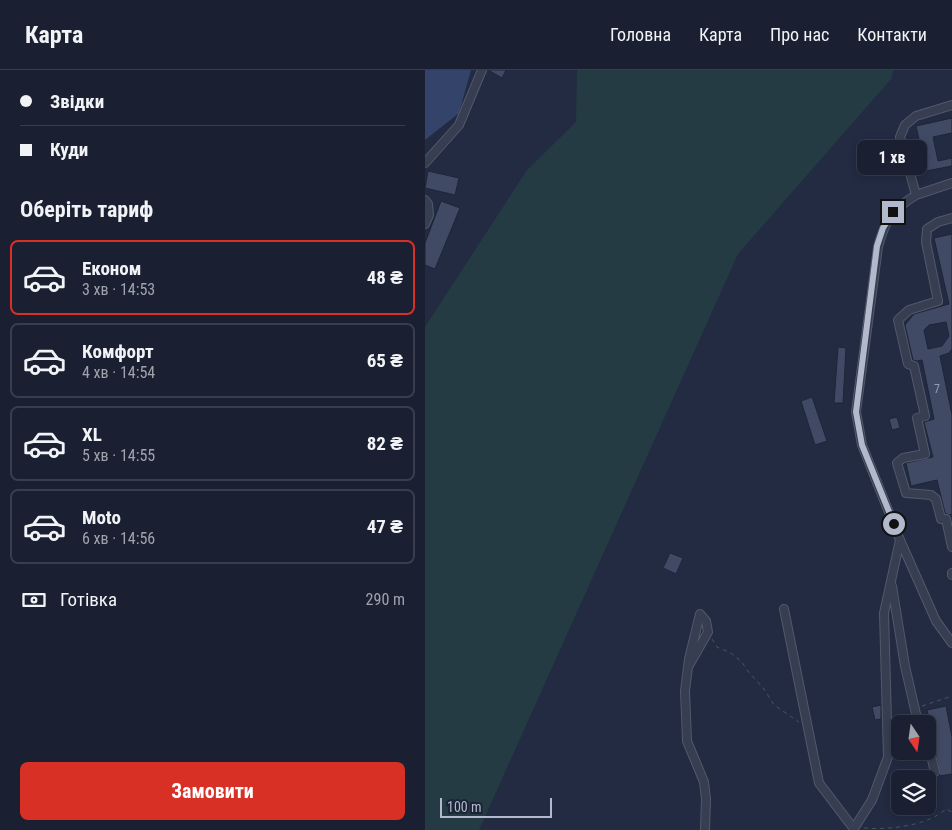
<!DOCTYPE html>
<html lang="uk">
<head>
<meta charset="utf-8">
<style>
	:root { --surface:#1a2032; --page:#272d3e; --text:#f1f3f6; --muted:#9fa3ac; --line:#383e4d; --accent:#d93025 }
	body { margin:0; font-family:"Roboto Condensed",sans-serif; background:var(--page); color:var(--text); height:100vh; display:flex; flex-direction:column; font-size:19px; white-space:nowrap }
	* { box-sizing:border-box; margin:0 }
	p { font-size:16px; color:var(--muted) }
	.icon { flex:none; width:28px; height:28px; fill:none; stroke:currentColor; stroke-width:2; stroke-linecap:round; stroke-linejoin:round }
	.map { position:relative; flex:1; overflow:hidden }
	.panel { display:flex; flex-direction:column; background:var(--surface); width:425px }
	.panel>* { flex:none }
	.banner { display:grid; align-content:center; height:110px; padding:0 20px; background:var(--surface) }
	.needle { width:32px; rotate:167deg }
	.fabs { position:absolute; left:466px; top:645px; display:grid; gap:10px }
	.fabs a { display:grid; place-items:center; width:45px; height:45px; border-radius:8px; background:var(--surface); box-shadow:0 2px 8px #0003,0 0 0 1px var(--line); font-size:25px }
	.scale { position:absolute; left:15px; bottom:12px; width:112px; box-sizing:border-box; padding-left:5px; border:2px solid #b3b9cc; border-top:0; font-size:14px; line-height:18px; white-space:nowrap; color:#b3b9cc; -webkit-text-stroke:4px #1b2336; paint-order:stroke }
	.end { position:absolute; width:22px; height:22px; margin:-11px; border:6px solid #b3b9cc; background:#111; box-shadow:0 0 0 2px #111 }
	.from { border-radius:50% }
	.bubble { position:absolute; height:35px; border-radius:8px; background:var(--surface); box-shadow:0 2px 8px #0003,0 0 0 1px var(--line); font-size:16px; font-weight:700; line-height:35px; text-align:center }
	.banner b { display:flex; align-items:center; gap:18px; height:48px; font-size:19px }
	.banner b+b { border-top:1px solid var(--line) }
	.banner i { width:12px; height:12px; background:var(--text) }
	ul { padding:0; list-style:none }
	li { display:flex; align-items:center; gap:15px; height:75px; margin:0 10px 8px; padding:0 10px; border:2px solid var(--line); border-radius:8px }
	li div { flex:1 }
	li b { display:block; font-size:19px }
	li em { font-style:normal; font-weight:700 }
	li.on { border-color:var(--accent) }
	li>.icon { width:45px; height:45px; stroke-width:1.5 }
	h2 { padding:0 20px; font-size:22px; line-height:60px }
	.pay { display:flex; align-items:center; gap:12px; height:55px; padding:0 20px; font-size:19px }
	.pay p { margin-inline-start:auto }
	.button { display:flex; gap:10px; margin-top:auto; padding:10px 20px }
	.button a { flex:1; height:58px; border-radius:8px; background:var(--accent); color:#fff; font-size:20px; font-weight:700; line-height:58px; text-align:center }
	header { display:flex; align-items:center; gap:30px; box-sizing:border-box; height:70px; padding:0 25px; background:var(--surface); border-bottom:1px solid var(--line) }
	header strong { font-size:24px }
	nav { display:flex; gap:28px; margin-inline-start:auto; font-size:18px }
	main { display:flex; flex:1; min-height:0 }
	.map>svg:first-child { display:block }
</style>
</head>
<body>
<header>
<strong>Карта</strong>
<nav><a>Головна</a><a>Карта</a><a>Про нас</a><a>Контакти</a></nav>
</header>
<main>
<section class="panel">
<div class="banner">
<b><i class="from"></i>Звідки</b>
<b><i></i>Куди</b>
</div>
<h2>Оберіть тариф</h2>
<ul>
<li class="on"><svg class="icon" aria-label="car" viewBox="0 0 24 24"><path d="M5 17H2v-5l4-1 3-4h7l3 4 3 1v5h-3M9 17h6M6 11h13"/><circle cx="7" cy="17" r="2"/><circle cx="17" cy="17" r="2"/></svg><div><b>Економ</b><p>3 хв · 14:53</p></div><em>48 ₴</em></li>
<li><svg class="icon" aria-label="car" viewBox="0 0 24 24"><path d="M5 17H2v-5l4-1 3-4h7l3 4 3 1v5h-3M9 17h6M6 11h13"/><circle cx="7" cy="17" r="2"/><circle cx="17" cy="17" r="2"/></svg><div><b>Комфорт</b><p>4 хв · 14:54</p></div><em>65 ₴</em></li>
<li><svg class="icon" aria-label="car" viewBox="0 0 24 24"><path d="M5 17H2v-5l4-1 3-4h7l3 4 3 1v5h-3M9 17h6M6 11h13"/><circle cx="7" cy="17" r="2"/><circle cx="17" cy="17" r="2"/></svg><div><b>XL</b><p>5 хв · 14:55</p></div><em>82 ₴</em></li>
<li><svg class="icon" aria-label="car" viewBox="0 0 24 24"><path d="M5 17H2v-5l4-1 3-4h7l3 4 3 1v5h-3M9 17h6M6 11h13"/><circle cx="7" cy="17" r="2"/><circle cx="17" cy="17" r="2"/></svg><div><b>Moto</b><p>6 хв · 14:56</p></div><em>47 ₴</em></li>
</ul>
<div class="pay"><svg class="icon" aria-label="cash" viewBox="0 0 24 24"><path d="M3 7h18v10H3z"/><circle cx="12" cy="12" r="2"/></svg>Готівка<p>290 m</p></div>
<div class="button"><a>Замовити</a></div>
</section>
<div class="map">
<svg width="527" height="760" viewBox="0 0 527 760">
	<rect width="100%" height="100%" fill="#222b42"/>
	<path fill="#243b43" d="M152,0H468L467,8L313,184L54,760H0V257L102,100L151,52Z"/>
	<path fill="#34436a" d="M0,0H46L34,43L0,70Z"/>
	<path fill="#414a64" stroke="#1d2538" fill-rule="evenodd" d="M63,0H81L77,8Z
		M527,48V63L508,67L513,91L527,88V96L501,101L491,56Z
		M3,101L34,108L30,125L0,118Z
		M16,131L35,138L10,199L0,195V173Z
		M527,164V279L524,283L515,286L527,345V444L524,445L520,443L512,410L486,416L481,393L508,387L499,352L509,349L497,290L492,291L488,290L480,255L489,244L524,234L509,168ZM521,252L524,266L517,276L503,279L499,260L504,255Z
		M413,277L421,278L418,333H409Z
		M387,327L402,371L390,375L376,331Z
		M472,347L475,358L467,360L464,349Z
		M245,483L258,488L251,504L238,498Z
		M456,635V649L450,650L447,637Z
		M521,636L527,667V704L515,706L502,640Z"/>
	<g fill="none" stroke-linecap="round" stroke-linejoin="round">
		<defs>
			<path id="minor" d="M527,35L491,46L480,55L475,67L491,125C468,139 460,150 453,177L431,342L437,375L475,470L511,551L527,573
				M0,93L34,55L57,0
				M491,125L527,113
				M0,130L3,134L4,145L0,154
				M527,148L513,152L502,159L501,172L513,231L484,240L473,250L483,294L489,296L500,346L492,348L500,384L478,388L472,393L481,423L506,425L511,429L516,449H521L527,477
				M527,503V505
				M467,516L480,596L491,644L497,654
				M359,539L394,713L429,759
				M263,597L283,562L281,551L275,544L264,589L260,621L262,671L279,712L281,729L280,760
				M502,669L510,702
				M428,760L447,730L463,687L459,543L475,470"/>
		</defs>
		<use href="#minor" stroke="#51596c" stroke-width="10"/>
		<path stroke="#42585f" stroke-width="1" stroke-dasharray="4 4" stroke-linecap="butt" d="M287,569L292,577L306,583L317,592L322,600L339,619L349,635L374,652
			M497,636L527,626
			M439,758C464,760 502,756 521,739L527,742"/>
		<use href="#minor" stroke="#373e51" stroke-width="8"/>
	</g>
	<g fill="none" stroke-linecap="round" stroke-linejoin="round">
		<path stroke="#b3b9cc" stroke-width="6" d="M468,142L458,158L452,176L431,342L437,375L469,454"/>
	</g>
	<g text-anchor="middle" dominant-baseline="central" stroke-width="4.5" stroke-linejoin="round" paint-order="stroke">
		<g font-size="12" fill="#969db2">
			<text x="512" y="319">7</text>
		</g>
	</g>
</svg>
<div class="fabs">
<a><svg class="needle" viewBox="-14 -14 28 28"><path d="M0-13l5 13h-10z" fill="#e53935"/><path d="M0 13l5-13h-10z" fill="#9fa3ac"/></svg></a>
<a><svg class="icon" aria-label="layers" viewBox="0 0 24 24"><path d="M12 4l9 5-9 5-9-5zM3 14l9 5 9-5"/></svg></a>
</div>
<div class="scale">100 m</div>
<i class="end from" style="left:469px;top:454px"></i>
<i class="end" style="left:468px;top:142px"></i>
<div class="bubble" style="left:432px;top:70px;width:70px">1 хв</div>
</div>
</main>
</body>
</html>
